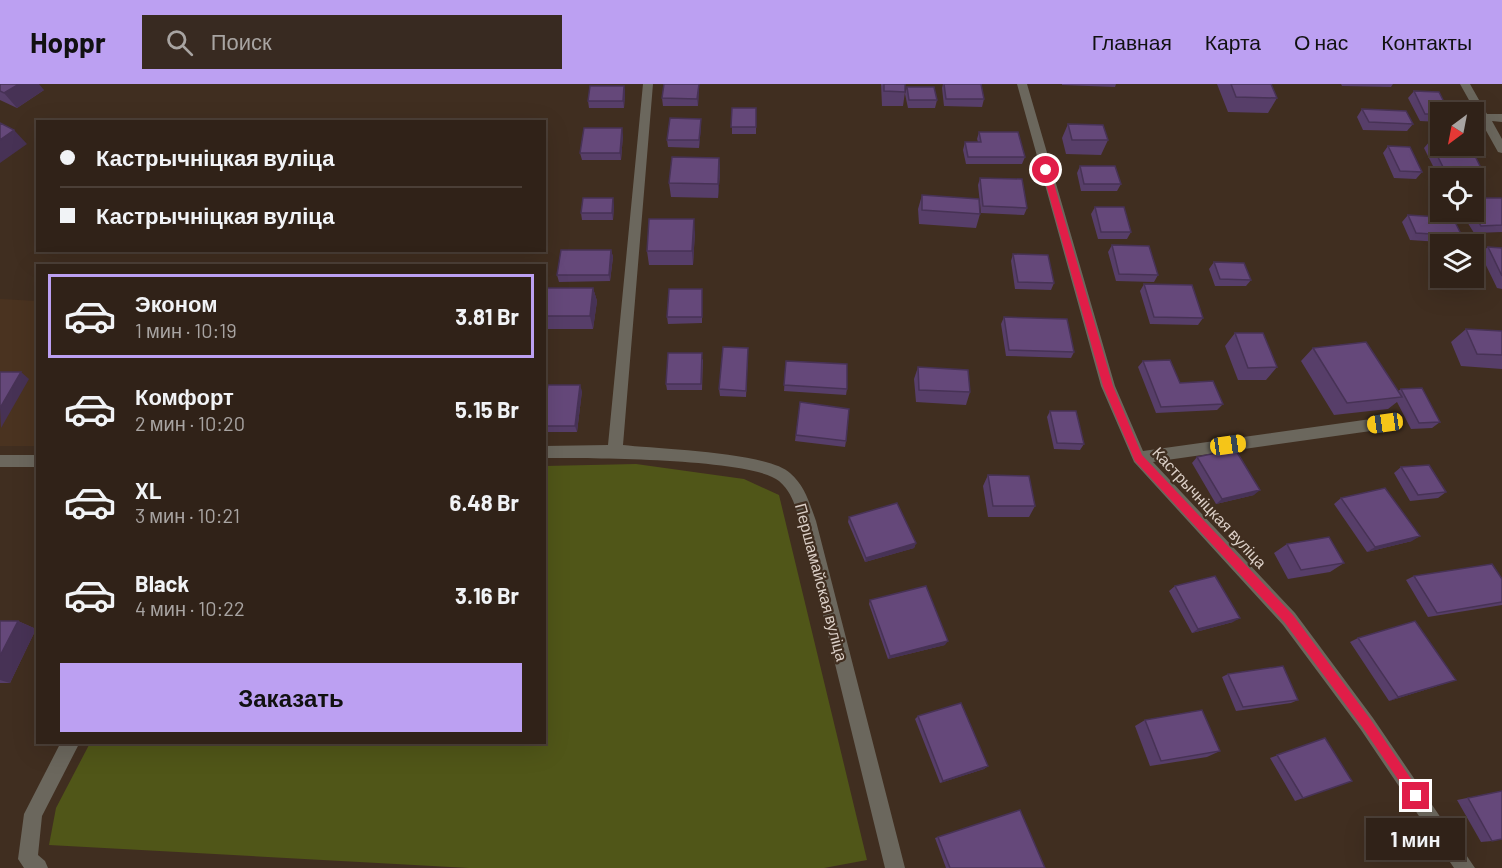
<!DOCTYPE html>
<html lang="ru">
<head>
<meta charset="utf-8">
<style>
	:root { --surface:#302218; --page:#382a21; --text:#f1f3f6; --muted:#a8a4a2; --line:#4b3f37; --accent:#bca0f2 }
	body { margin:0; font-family:Barlow,sans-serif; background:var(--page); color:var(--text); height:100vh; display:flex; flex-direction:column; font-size:22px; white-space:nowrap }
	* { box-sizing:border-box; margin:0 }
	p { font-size:20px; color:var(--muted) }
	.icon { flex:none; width:33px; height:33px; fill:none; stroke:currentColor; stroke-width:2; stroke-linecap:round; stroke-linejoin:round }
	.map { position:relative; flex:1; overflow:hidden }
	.panel { position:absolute; left:36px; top:180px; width:510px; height:480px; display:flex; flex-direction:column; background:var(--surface); border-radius:0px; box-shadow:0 6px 24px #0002,0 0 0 2px var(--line) }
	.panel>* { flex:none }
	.banner { position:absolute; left:36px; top:36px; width:510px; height:132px; border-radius:0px; box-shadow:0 6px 24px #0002,0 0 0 2px var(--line); display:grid; align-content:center; height:132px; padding:0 24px; background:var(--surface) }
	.needle { width:39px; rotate:212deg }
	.controls { position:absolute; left:1430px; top:18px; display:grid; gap:12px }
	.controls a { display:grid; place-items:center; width:54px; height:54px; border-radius:0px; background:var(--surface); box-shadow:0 6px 24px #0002,0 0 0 2px var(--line); font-size:30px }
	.end { position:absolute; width:27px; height:27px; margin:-14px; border:8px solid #e11d48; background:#fff; box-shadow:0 0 0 3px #fff }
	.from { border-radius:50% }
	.bubble { position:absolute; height:42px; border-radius:0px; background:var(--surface); box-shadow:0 6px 24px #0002,0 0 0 2px var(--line); font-size:20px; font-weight:700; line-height:42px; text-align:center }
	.car { position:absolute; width:18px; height:36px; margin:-18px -9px; border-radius:8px; box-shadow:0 0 4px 2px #0007; background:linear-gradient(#f5c518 24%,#345 0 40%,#f5c518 0 76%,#345 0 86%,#f5c518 0) }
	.banner b { display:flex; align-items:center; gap:21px; height:57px; font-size:22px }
	.banner b+b { border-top:2px solid var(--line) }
	.banner i { width:15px; height:15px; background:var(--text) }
	ul { padding:10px 0 0; list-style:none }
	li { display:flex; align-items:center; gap:18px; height:84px; margin:0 12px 9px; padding:0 12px; border:3px solid transparent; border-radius:0px }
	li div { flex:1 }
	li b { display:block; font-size:22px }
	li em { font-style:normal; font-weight:700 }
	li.on { border-color:var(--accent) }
	li>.icon { width:54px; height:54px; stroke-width:1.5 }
	.cta { display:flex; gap:12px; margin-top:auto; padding:12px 24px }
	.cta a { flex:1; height:69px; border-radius:0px; background:var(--accent); color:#111; font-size:24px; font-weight:700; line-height:69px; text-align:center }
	header { display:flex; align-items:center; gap:36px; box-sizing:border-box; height:84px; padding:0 30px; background:var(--accent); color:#111 }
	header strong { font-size:28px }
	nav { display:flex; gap:33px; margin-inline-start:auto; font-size:21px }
	.search { width:420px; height:54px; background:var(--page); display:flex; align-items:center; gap:15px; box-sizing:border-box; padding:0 21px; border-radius:0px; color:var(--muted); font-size:22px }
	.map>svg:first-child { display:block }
</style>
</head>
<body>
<header>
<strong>Hoppr</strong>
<div class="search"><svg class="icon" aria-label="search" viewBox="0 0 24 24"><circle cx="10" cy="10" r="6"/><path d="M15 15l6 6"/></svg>Поиск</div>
<nav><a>Главная</a><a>Карта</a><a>О нас</a><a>Контакты</a></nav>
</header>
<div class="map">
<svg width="1502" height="784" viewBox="0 0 1502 784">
	<rect width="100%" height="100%" fill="#402e20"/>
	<path fill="#4a3320" d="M0,215L37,217V362H0Z"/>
	<path fill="#505618" d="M636,380L744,395L779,411L867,776L824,784H469L49,761L56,724L90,659L544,658L545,382Z"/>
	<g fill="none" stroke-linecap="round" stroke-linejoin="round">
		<path fill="#6b675d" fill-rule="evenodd" d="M643,0H653L623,361C657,365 768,368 790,389C805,402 809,418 816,437L905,784H885L800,437C795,422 792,408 779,397C752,374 586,374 544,374V362L608,361Z
			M1017,0H1027L1115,302L1143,367L1385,333L1390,335L1392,339L1390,343L1385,345L1153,378L1295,529L1373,634L1475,784H1454L1361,646L1283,541L1134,378L1101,302Z
			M1460,0H1470L1487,30H1502V38L1492,37L1502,55V69L1498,68Z
			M0,371H38V383H0Z
			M61,658H80L42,732L38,771L45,777L48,784H24L18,775L24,730Z"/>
	</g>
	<path fill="#573e69" d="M0,0L44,6L17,24L0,16Z
		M699,0L698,22H663L662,14Z
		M881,0H905V8L903,22H882Z
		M943,0H981L984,15L982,23L944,22L942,4Z
		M1062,0H1116L1115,3L1062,1Z
		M1217,0H1271L1277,14L1268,29L1228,28Z
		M1341,0H1393L1391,3L1342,2Z
		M624,2L625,9L624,24H589L588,17Z
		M907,3L937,16L935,24H908L905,10Z
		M1414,7L1440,28V38L1420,37L1408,14Z
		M732,24H756V50H732Z
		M1362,25L1413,40L1407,47L1363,46L1357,33Z
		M701,35V42L699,64L668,63L667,56Z
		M1068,40L1108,56L1101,71L1066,70L1062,54Z
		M979,48L1025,73L1022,80H966L963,66L965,58H978L977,55Z
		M623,51L621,76H582L580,69Z
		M1430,57L1482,86L1476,93L1437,90L1424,64Z
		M1388,62L1422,88L1416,95L1394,94L1383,69Z
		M719,74L720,89L718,114L671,113L669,99Z
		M1080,82L1121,100L1117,107H1081L1077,89Z
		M980,94L1027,124L1024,131L981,129L978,101Z
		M922,111L980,130L976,144L919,140L918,125Z
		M1502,115V148L1474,149L1461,128H1473Z
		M614,121L613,136H582L581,129Z
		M1095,123L1131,148L1127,155H1098L1091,130Z
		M1408,131L1462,152L1455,159L1410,156L1402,138Z
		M695,148L693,181H649L647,167Z
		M1112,161L1158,191L1154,198L1116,197L1108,168Z
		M1488,163L1502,164V205L1497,204L1480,169Z
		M611,166L613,173L610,197L559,198L557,191Z
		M1013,170L1054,199L1051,206L1015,205L1011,177Z
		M1214,178L1251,196L1246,202H1215L1209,185Z
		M1144,200L1203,234L1198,241L1150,240L1140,207Z
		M544,204H593L597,217L593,245H544Z
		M702,205V239L668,240L667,233Z
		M1004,233L1074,268L1071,274L1006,272L1001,240Z
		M1466,245L1502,247V285L1461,282L1451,258Z
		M1235,249L1277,283L1266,296H1238L1225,262Z
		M748,264L746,313L720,312L719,305Z
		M1313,264L1398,307L1401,305L1440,338L1432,344L1411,345L1397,318L1388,325L1334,331L1301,277Z
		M703,275L702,306H667L666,300Z
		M786,277L847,305L846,311L784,307Z
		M1143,277L1180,299L1223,320L1217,326L1156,329L1138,283Z
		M918,283L970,308L966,321L916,318L914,295Z
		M582,307L577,348H544V321Z
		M800,318L846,357L845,363L795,357Z
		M1050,327L1084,360L1080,366L1054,365L1047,333Z
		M1197,373L1254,411L1216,420L1192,379Z
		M1401,383L1446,408L1438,414L1410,417L1394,389Z
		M988,391L1035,422L1029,433H988L983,402Z
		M1341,414L1412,457L1367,468L1334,420Z
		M849,433L916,459L914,464L865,478L848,438Z
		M1287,460L1344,479L1330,488L1288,495L1274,469Z
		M1414,492L1502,495V521L1428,533L1406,496Z
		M1175,502L1233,538L1192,549L1169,507Z
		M870,516L945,561L888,575L869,520Z
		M0,537H18L36,545L10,599H0Z
		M1358,554L1447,599L1389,617L1350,558Z
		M1228,590L1298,616L1291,619L1236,627L1222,593Z
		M918,632L988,682L984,685L940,699L915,635Z
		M1145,636L1220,667L1207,673L1150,682L1135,642Z
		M1325,654L1303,714L1295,717L1270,674Z
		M1502,707L1492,757L1481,758L1457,716Z
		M938,753L1045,784H946L935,754Z"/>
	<path fill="#473255" d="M19,0H39L44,6L17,24L4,9Z
		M699,0V5L698,22L697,15Z
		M624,2L625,9L624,24L623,17Z
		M701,35V42L699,64V56Z
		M622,44L623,51L621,76L620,69Z
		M14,46L27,60L0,79V56Z
		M719,74L720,89L718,114V100Z
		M613,114L614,121L613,136L612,129Z
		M694,135L695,148L693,181L692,167Z
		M611,166L613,173L610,197L609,191Z
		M593,204L597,217L593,245L590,232Z
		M21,288L29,295L1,344L0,324Z
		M580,301L582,307L577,348L575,342Z
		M1260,406L1254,411L1216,420L1222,415Z
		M1420,452L1412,457L1367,468L1375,463Z
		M916,459L914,464L865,478L866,474Z
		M1240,534L1233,538L1192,549L1198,545Z
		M18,537L36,545L10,599L0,596V572Z
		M948,557L945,561L888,575L890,572Z
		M1456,596L1447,599L1389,617L1398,613Z
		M988,682L984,685L940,699L943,697Z"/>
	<path fill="#65487a" stroke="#473255" stroke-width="1.5" d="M0,0H19L4,9L0,7Z
		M664,0H699L697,15L662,14Z
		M884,0H905V8L884,7Z
		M944,0H981L984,15H946Z
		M1231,0H1271L1277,14L1236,13Z
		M590,2H624L623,17H588Z
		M907,3H934L937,16H909Z
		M1414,7L1439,8L1449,28H1440V30H1425Z
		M732,24H756V43H731Z
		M1362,25L1406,27L1413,40L1369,38Z
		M670,34L701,35L699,56H667Z
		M0,39L14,46L0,56Z
		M1068,40L1103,41L1108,56H1072Z
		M584,44H622L620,69H580Z
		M979,48H1018L1025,73H968L965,58H981Z
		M1430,57H1440V62H1470L1482,86L1443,83Z
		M1388,62L1410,63L1422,88L1400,87Z
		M672,73L719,74L718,100L669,99Z
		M1080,82H1115L1121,100H1084Z
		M980,94L1022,95L1027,124L983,122Z
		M922,111L979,115L980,130L922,126Z
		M583,114H613L612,129H581Z
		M1473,114H1501L1502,115V141L1481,142L1472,128H1473Z
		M1095,123H1124L1131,148H1101Z
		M1408,131L1453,134L1462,152L1416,149Z
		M649,135H694L692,167H647Z
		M1112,161L1149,162L1158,191L1119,190Z
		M1488,163L1502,164V192Z
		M561,166H611L609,191H557Z
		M1013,170L1048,171L1054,199L1018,198Z
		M1214,178L1244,179L1251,196L1220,195Z
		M1144,200L1192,201L1203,234L1154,233Z
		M544,204H593L590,232H544Z
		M669,205H702V233H667Z
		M1004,233L1067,235L1074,268L1009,266Z
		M1466,245L1502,247V271L1477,270Z
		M1235,249H1263L1277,283L1248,284Z
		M1366,258L1402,313L1347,319L1313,264Z
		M723,263L748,264L746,307L719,305Z
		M668,269H702L701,300H666Z
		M1170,276L1180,299L1213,297L1223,320L1161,323L1143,277Z
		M786,277L847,280V305L784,301Z
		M918,283L968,286L970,308L919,306Z
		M0,288H21L0,324Z
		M548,301H580L575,342H544V321Z
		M1422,304L1440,338L1419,339L1401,305Z
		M800,318L849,325L846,357L796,351Z
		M1050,327H1076L1084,360L1057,359Z
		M1235,365L1260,406L1222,415L1197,373Z
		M1429,381L1446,408L1418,411L1401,383Z
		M988,391L1029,392L1035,422H993Z
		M1385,404L1420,452L1375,463L1341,414Z
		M897,419L916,459L866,474L849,433Z
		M1329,453L1344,479L1301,486L1287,460Z
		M1492,480L1502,495V518L1437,529L1414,492Z
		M1215,492L1240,534L1198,545L1175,502Z
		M926,502L948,557L890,572L870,516Z
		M0,537H18L0,572Z
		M1415,537L1456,596L1398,613L1358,554Z
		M1283,582L1298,616L1243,623L1228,590Z
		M961,619L988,682L943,697L918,632Z
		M1202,626L1220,667L1161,677L1145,636Z
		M1325,654L1352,697L1303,714L1277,671Z
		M1502,707V755L1492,757L1468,714Z
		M1020,726L1045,784H950L938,753Z"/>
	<path fill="#e11d48" d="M1046,84L1050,86L1113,302L1142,371L1293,531L1371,636L1420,708V716H1412L1363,644L1285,539L1135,377L1103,302L1042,86Z"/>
	<g text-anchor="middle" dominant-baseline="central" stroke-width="4.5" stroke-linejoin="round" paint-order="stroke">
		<g font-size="16" fill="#dbcfc7" stroke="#402e20">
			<text transform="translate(1210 423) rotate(47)">Кастрычніцкая вуліца</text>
			<text transform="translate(822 498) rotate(75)">Першамайская вуліца</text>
		</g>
	</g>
</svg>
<div class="controls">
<a><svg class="needle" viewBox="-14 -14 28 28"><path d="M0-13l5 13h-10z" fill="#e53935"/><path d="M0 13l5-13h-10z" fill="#a8a4a2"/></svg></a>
<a><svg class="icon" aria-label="locate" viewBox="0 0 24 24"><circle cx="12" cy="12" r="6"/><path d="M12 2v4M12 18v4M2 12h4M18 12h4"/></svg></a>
<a><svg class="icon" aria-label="layers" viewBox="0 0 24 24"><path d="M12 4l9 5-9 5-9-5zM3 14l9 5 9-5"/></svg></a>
</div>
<i class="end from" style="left:1046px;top:86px"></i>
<i class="end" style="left:1416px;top:712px"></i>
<div class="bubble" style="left:1366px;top:734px;width:99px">1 мин</div>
<i class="car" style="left:1385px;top:339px;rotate:262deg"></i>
<i class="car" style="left:1228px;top:361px;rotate:82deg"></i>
<div class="banner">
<b><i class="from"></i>Кастрычніцкая вуліца</b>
<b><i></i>Кастрычніцкая вуліца</b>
</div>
<section class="panel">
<ul>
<li class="on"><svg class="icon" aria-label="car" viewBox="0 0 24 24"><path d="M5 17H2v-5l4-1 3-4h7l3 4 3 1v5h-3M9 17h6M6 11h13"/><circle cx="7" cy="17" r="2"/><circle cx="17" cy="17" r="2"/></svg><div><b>Эконом</b><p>1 мин · 10:19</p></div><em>3.81 Br</em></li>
<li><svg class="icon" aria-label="car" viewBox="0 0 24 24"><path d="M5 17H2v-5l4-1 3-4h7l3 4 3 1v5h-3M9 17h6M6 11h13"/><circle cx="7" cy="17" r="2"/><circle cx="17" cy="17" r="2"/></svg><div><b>Комфорт</b><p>2 мин · 10:20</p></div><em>5.15 Br</em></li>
<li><svg class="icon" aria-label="car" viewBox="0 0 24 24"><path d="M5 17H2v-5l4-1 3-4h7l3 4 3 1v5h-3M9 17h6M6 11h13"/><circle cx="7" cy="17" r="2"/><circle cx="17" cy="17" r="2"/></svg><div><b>XL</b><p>3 мин · 10:21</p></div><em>6.48 Br</em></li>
<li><svg class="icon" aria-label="car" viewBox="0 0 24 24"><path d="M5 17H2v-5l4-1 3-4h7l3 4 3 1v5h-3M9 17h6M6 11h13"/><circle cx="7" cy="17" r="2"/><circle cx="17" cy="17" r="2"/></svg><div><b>Black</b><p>4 мин · 10:22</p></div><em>3.16 Br</em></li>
</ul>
<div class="cta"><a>Заказать</a></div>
</section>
</div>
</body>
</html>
